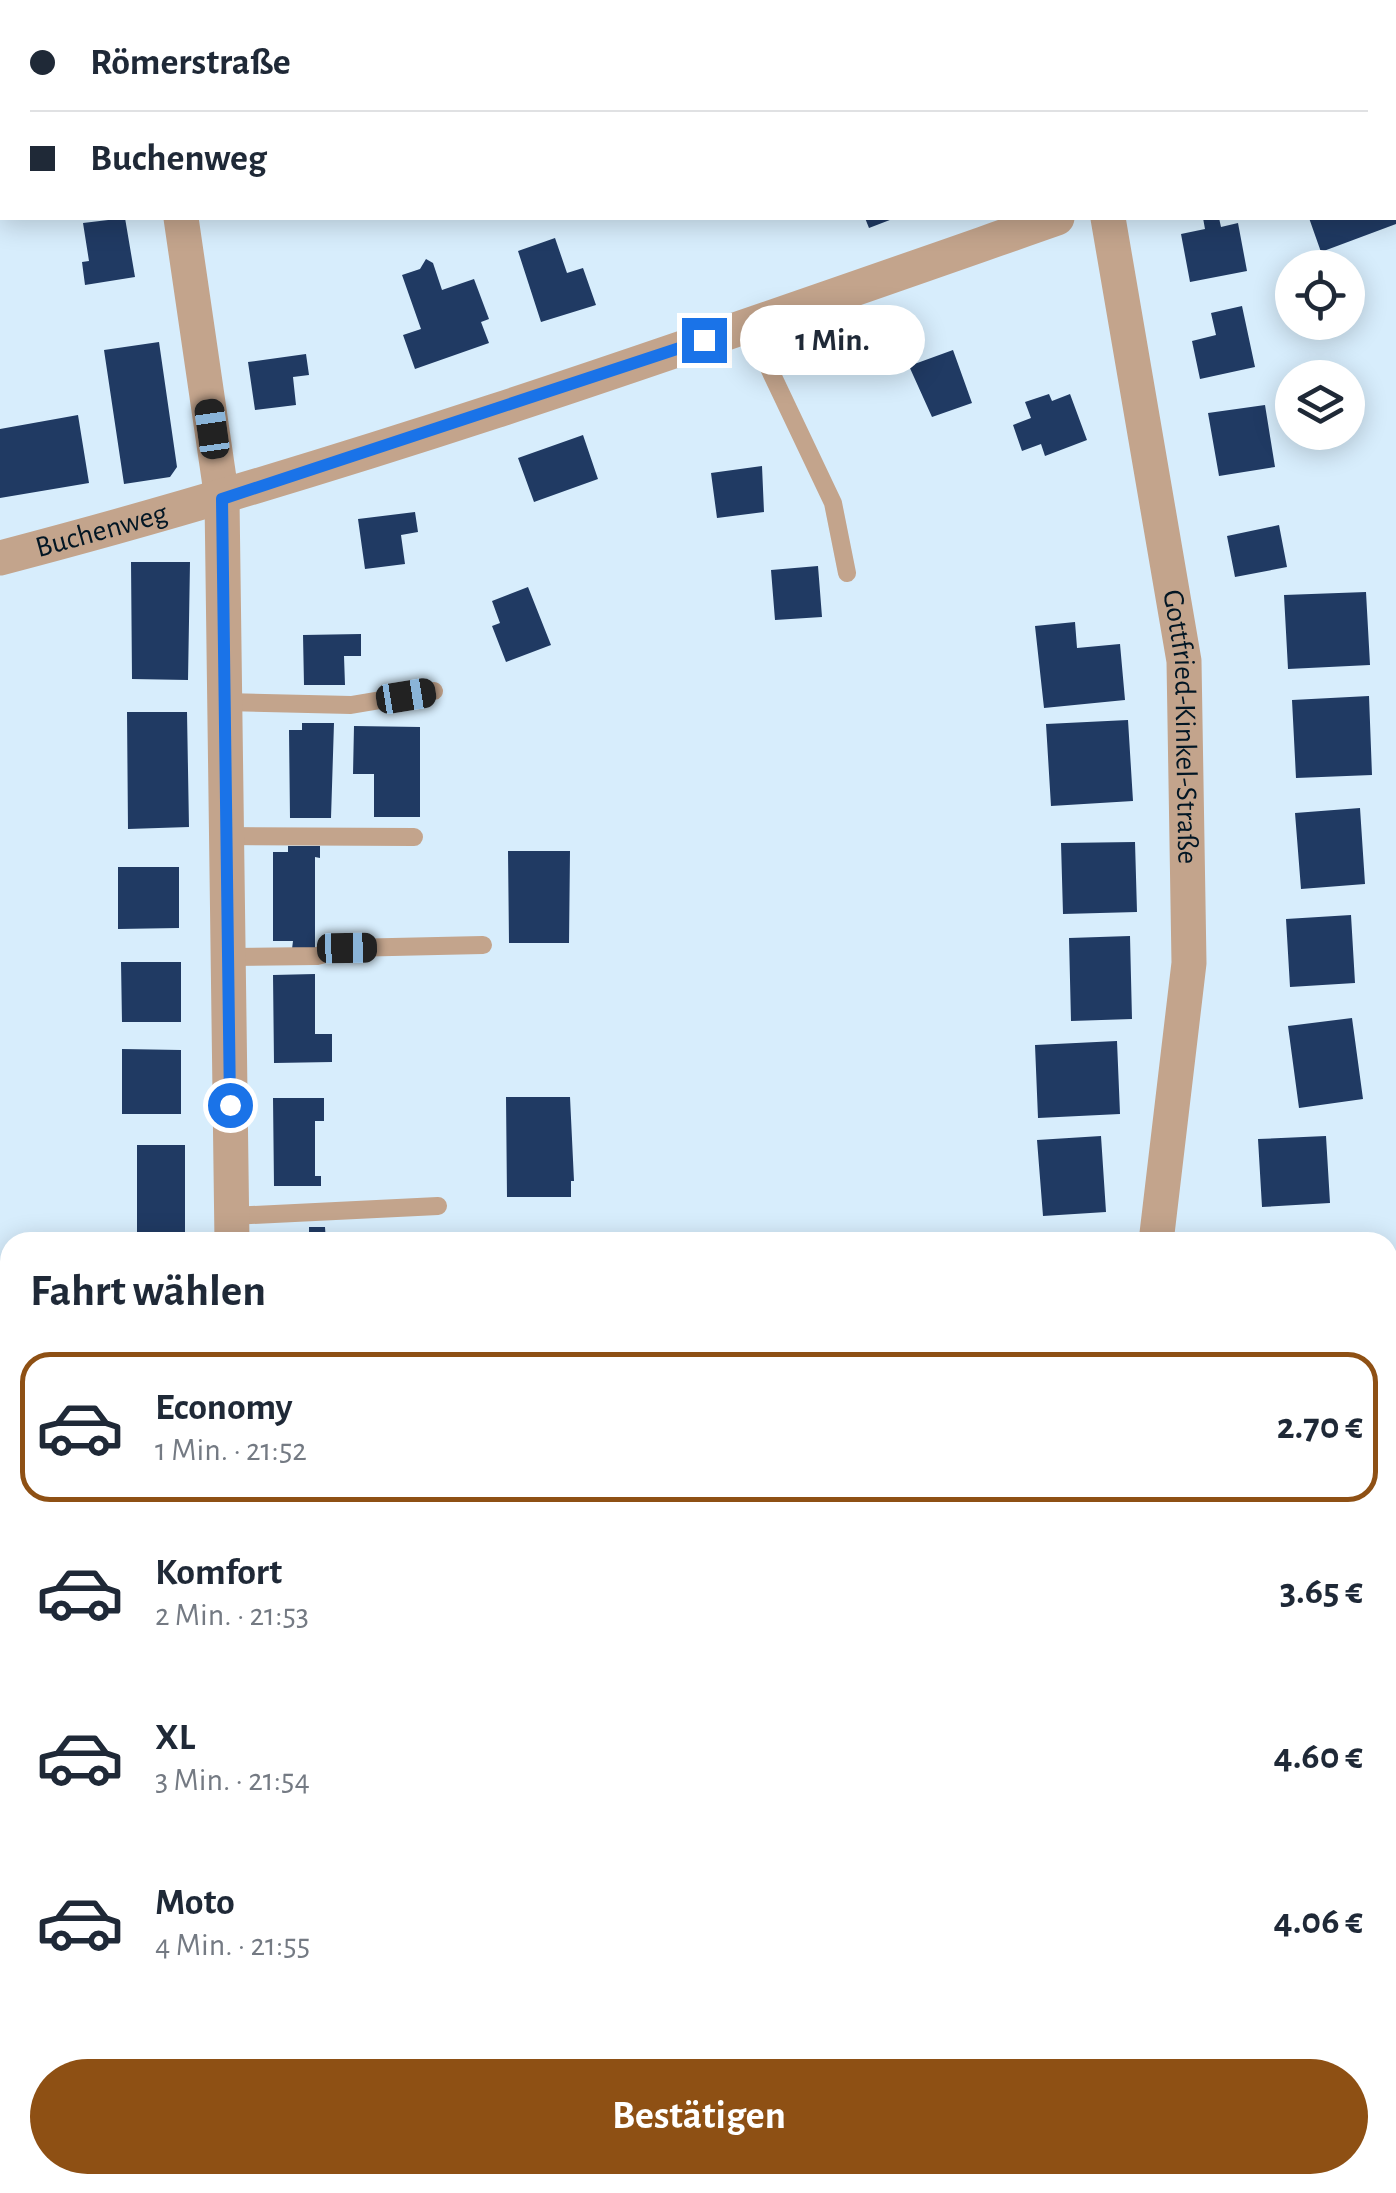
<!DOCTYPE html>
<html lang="de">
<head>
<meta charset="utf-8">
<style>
	:root { --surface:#fff; --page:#f2f2f3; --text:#1f2937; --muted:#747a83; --line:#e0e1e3; --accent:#8e5014 }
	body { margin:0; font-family:"Alegreya Sans",sans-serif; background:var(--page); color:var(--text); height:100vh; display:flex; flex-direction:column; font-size:38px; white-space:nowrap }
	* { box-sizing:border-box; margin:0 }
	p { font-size:32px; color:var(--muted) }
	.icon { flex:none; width:55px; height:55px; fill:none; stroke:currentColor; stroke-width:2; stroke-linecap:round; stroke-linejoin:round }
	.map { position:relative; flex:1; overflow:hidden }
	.details { position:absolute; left:0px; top:1232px; width:1398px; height:962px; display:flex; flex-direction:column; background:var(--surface); border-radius:30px 30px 0 0; box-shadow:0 5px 25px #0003 }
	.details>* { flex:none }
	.banner { position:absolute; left:0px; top:0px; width:1398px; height:220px; box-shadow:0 5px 25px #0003; display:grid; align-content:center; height:220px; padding:0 30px; background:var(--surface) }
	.fabs { position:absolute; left:1275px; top:250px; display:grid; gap:20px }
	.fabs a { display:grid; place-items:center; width:90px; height:90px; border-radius:50%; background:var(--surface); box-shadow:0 5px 25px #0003; font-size:50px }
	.end { position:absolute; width:45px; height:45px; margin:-22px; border:12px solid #1a73e8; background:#fff; box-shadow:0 0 0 5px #fff }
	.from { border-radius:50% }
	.bubble { position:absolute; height:70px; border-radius:35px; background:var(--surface); box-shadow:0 5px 25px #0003; font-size:32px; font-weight:600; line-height:70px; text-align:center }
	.car { position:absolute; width:30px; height:60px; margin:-30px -15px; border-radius:12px; box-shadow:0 0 8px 2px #0007; background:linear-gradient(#222 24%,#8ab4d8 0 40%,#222 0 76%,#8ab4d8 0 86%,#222 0) }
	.banner b { display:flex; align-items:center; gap:35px; height:95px; font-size:38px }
	.banner b+b { border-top:2px solid var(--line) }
	.banner i { width:25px; height:25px; background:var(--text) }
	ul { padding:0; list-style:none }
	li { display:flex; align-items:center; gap:30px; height:150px; margin:0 20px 15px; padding:0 10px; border:5px solid transparent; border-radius:30px }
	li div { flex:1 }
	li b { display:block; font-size:38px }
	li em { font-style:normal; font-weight:600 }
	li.on { border-color:var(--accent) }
	li>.icon { width:90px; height:90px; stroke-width:1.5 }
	h2 { padding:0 30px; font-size:45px; line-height:120px }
	.button { display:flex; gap:20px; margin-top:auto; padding:20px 30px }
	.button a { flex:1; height:115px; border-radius:60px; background:var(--accent); color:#fff; font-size:40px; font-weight:600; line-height:115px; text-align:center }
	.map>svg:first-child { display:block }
</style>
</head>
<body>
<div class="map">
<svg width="1396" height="2193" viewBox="0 0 1396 2193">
	<rect width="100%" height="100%" fill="#d7edfc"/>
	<path fill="#bee3fd" d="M0,1752L10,1770V1832L0,1831Z"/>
	<path fill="#cebaf9" d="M1396,1394V2193H1051L1055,2185H1388V1413Z"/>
	<path fill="#203a63" d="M125,218L135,277L85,285L82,262L89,261L83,223Z
		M865,218H895L869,228Z
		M1203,218H1219L1221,227L1238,223L1247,271L1190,282L1181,234L1205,229Z
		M1309,218H1396V224L1321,252Z
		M555,238L567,273L583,268L596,305L541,322L518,251Z
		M426,259L433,263L442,290L474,279L489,319L481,322L489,343L415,369L403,335L421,329L402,275L420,269Z
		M1242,306L1255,367L1200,379L1192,341L1216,335L1211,313Z
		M159,342L177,467L170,477L124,484L104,350Z
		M953,350L972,403L932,417L909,366Z
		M306,354L309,375L293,377L296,405L255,410L248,362Z
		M1049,394L1052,401L1070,394L1087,440L1045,456L1041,444L1022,451L1013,425L1031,418L1025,402Z
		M1265,405L1275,467L1219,476L1208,413Z
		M78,415L89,483L0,498V429Z
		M583,435L598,479L534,502L518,458Z
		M762,466L764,512L717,518L711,473Z
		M415,512L418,532L401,535L405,564L365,569L358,519Z
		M1279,525L1287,567L1235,577L1227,536Z
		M131,562H190L188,680L132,679Z
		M818,566L822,617L775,620L771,570Z
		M528,587L551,645L506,662L492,626L500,623L492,601Z
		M1366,592L1370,665L1288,669L1284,595Z
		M1075,622L1077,648L1120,644L1125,700L1044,708L1035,626Z
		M361,634V656H344L345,685H304L303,635Z
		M1369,696L1372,775L1296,778L1292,700Z
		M127,712H187L189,827L128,829Z
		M1128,720L1133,801L1051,806L1046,724Z
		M302,723H334L331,818H290L289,730H302Z
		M354,726L420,727V817H374V774H353Z
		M1360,808L1365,884L1301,889L1295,813Z
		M1135,842L1137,912L1063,914L1061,843Z
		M288,846H320V858L315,857V949H292L293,941H273V852H288Z
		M508,851H570L569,943H509Z
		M118,867H179V928L118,929Z
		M1351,915L1355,983L1290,987L1286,919Z
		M1130,936L1132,1019L1071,1021L1069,938Z
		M121,962H181V1022H122Z
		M315,974V1034H332V1062L274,1063L273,975Z
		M1352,1018L1363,1099L1299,1108L1288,1026Z
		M1117,1041L1120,1114L1038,1118L1035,1045Z
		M122,1049L181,1050V1114H122Z
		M506,1097H570L574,1181H571V1197H507Z
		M273,1098H324V1121H315V1176H321V1186H274Z
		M1101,1136L1106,1212L1043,1216L1037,1140Z
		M1326,1136L1330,1203L1262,1207L1258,1139Z
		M137,1145H185V1242H137Z
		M309,1227H325L326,1242H285L284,1234H309Z
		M1299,1236L1300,1242H1243V1240Z
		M0,1931L10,1932L2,2002H0Z
		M286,2185H340V2193H286Z
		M875,2185H959V2193H875Z"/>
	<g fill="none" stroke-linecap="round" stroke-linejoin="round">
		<path stroke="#8ea3b2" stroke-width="6" stroke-dasharray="8 5" stroke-linecap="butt" d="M1071,0V2
			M1388,1396L1396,1377
			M0,1564L10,1561
			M1388,1671L1396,1666
			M1027,2193L1030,2185"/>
		<path stroke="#c3a48c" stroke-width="18" d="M749,326L833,503L847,573
			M225,702L351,705L434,691
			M226,836L414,837
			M228,957L317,956L347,948L483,945
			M231,1216L438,1206"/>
		<g stroke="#c3a48c" stroke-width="35">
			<path d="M107,0L116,2"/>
			<path d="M1395,87L1396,86"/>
			<path d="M181,218L222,499L232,1242"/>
			<path id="s1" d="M1108,218L1184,661L1189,963L1156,1242"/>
			<path id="s2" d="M0,558C358,465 708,340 1057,218"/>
			<path d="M0,1850L10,1851"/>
			<path d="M204,2193L205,2185"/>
			<path d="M761,2193L765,2185"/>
		</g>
	</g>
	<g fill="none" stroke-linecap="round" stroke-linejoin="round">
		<path stroke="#1a73e8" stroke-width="12" d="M230,1105L222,499L704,340"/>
	</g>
	<g text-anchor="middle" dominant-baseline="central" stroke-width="10" stroke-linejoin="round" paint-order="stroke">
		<g font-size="30" fill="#021624" stroke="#d7edfc">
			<text stroke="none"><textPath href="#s2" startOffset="105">Buchenweg</textPath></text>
			<text stroke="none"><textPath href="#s1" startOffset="515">Gottfried-Kinkel-Straße</textPath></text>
		</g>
	</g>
</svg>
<div class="fabs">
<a><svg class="icon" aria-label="locate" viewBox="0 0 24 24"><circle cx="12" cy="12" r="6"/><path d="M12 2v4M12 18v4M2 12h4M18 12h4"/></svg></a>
<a><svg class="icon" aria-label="layers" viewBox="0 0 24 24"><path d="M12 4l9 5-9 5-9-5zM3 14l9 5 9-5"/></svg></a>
</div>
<i class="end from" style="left:230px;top:1105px"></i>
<i class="end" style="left:704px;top:340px"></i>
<div class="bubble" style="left:740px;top:305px;width:185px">1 Min.</div>
<i class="car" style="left:212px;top:429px;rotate:352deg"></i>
<i class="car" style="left:406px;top:696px;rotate:81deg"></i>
<i class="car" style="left:347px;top:948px;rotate:89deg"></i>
<div class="banner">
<b><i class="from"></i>Römerstraße</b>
<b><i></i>Buchenweg</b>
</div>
<section class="details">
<h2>Fahrt wählen</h2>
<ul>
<li class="on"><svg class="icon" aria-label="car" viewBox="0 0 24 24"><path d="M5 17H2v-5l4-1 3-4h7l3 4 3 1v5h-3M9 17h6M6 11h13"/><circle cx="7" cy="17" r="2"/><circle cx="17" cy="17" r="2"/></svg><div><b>Economy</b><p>1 Min. · 21:52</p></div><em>2.70 €</em></li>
<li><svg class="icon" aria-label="car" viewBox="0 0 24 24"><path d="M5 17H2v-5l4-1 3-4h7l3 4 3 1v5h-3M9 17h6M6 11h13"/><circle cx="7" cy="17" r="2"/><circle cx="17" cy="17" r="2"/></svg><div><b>Komfort</b><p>2 Min. · 21:53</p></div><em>3.65 €</em></li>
<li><svg class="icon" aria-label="car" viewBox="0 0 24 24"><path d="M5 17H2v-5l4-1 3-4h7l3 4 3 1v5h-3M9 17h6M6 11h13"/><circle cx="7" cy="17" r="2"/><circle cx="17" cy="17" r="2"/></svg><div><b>XL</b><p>3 Min. · 21:54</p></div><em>4.60 €</em></li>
<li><svg class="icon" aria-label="car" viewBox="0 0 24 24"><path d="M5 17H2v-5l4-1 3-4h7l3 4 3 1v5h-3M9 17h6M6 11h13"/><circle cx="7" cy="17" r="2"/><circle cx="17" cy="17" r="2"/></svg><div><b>Moto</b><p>4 Min. · 21:55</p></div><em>4.06 €</em></li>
</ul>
<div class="button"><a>Bestätigen</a></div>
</section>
</div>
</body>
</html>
